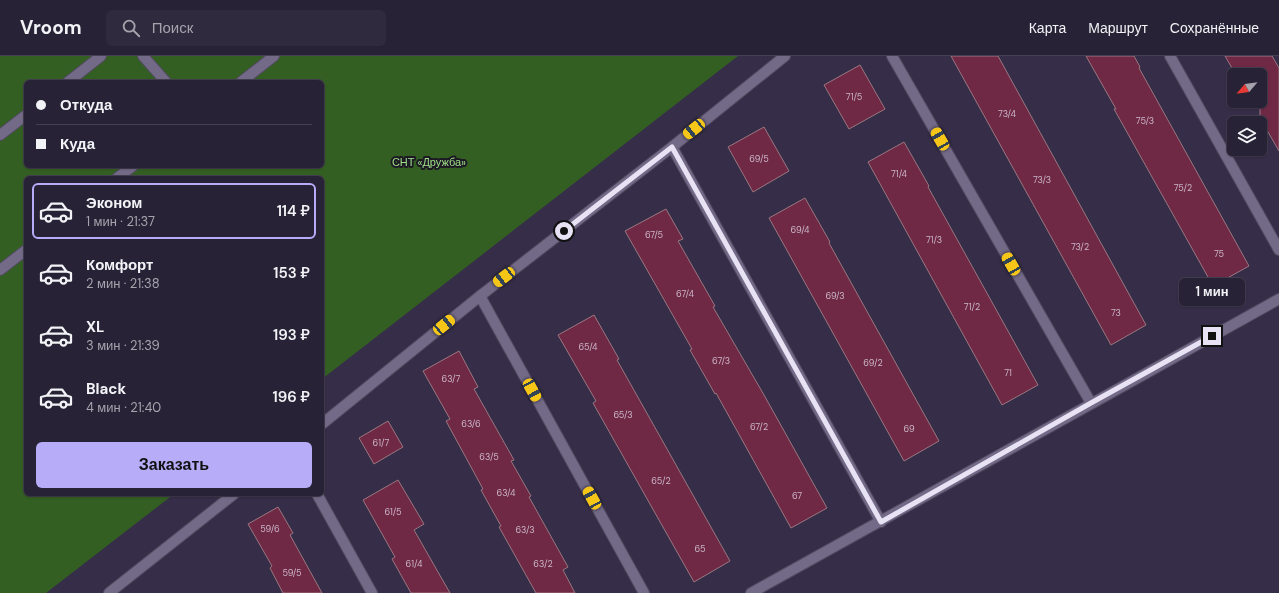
<!DOCTYPE html>
<html lang="ru">
<head>
<meta charset="utf-8">
<style>
	:root { --surface:#282236; --page:#302a3e; --text:#f1f3f6; --muted:#a5a4ad; --line:#443f51; --accent:#b6acf8 }
	body { margin:0; font-family:"DM Sans",sans-serif; background:var(--page); color:var(--text); height:100vh; display:flex; flex-direction:column; font-size:15px; white-space:nowrap }
	* { box-sizing:border-box; margin:0 }
	p { font-size:13px; color:var(--muted) }
	.icon { flex:none; width:22px; height:22px; fill:none; stroke:currentColor; stroke-width:2; stroke-linecap:round; stroke-linejoin:round }
	.map { position:relative; flex:1; overflow:hidden }
	.sheet { position:absolute; left:24px; top:120px; width:300px; height:320px; display:flex; flex-direction:column; background:var(--surface); border-radius:6px; box-shadow:0 1px 3px #0004,0 0 0 1px var(--line) }
	.sheet>* { flex:none }
	.guide { position:absolute; left:24px; top:24px; width:300px; height:88px; border-radius:6px; box-shadow:0 1px 3px #0004,0 0 0 1px var(--line); display:grid; align-content:center; height:88px; padding:0 12px; background:var(--surface) }
	.needle { width:26px; rotate:241deg }
	.buttons { position:absolute; left:1227px; top:12px; display:grid; gap:8px }
	.buttons a { display:grid; place-items:center; width:40px; height:40px; border-radius:6px; background:var(--surface); box-shadow:0 1px 3px #0004,0 0 0 1px var(--line); font-size:20px }
	.end { position:absolute; width:18px; height:18px; margin:-9px; border:5px solid #e8e3f4; background:#111; box-shadow:0 0 0 2px #111 }
	.from { border-radius:50% }
	.bubble { position:absolute; height:28px; border-radius:6px; background:var(--surface); box-shadow:0 1px 3px #0004,0 0 0 1px var(--line); font-size:13px; font-weight:600; line-height:28px; text-align:center }
	.car { position:absolute; width:12px; height:24px; margin:-12px -6px; border-radius:5px; box-shadow:0 0 3px 1px #0007; background:linear-gradient(#f5c518 24%,#345 0 40%,#f5c518 0 76%,#345 0 86%,#f5c518 0) }
	.guide b { display:flex; align-items:center; gap:14px; height:38px; font-size:15px }
	.guide b+b { border-top:1px solid var(--line) }
	.guide i { width:10px; height:10px; background:var(--text) }
	ul { padding:7px 0 0; list-style:none }
	li { display:flex; align-items:center; gap:12px; height:56px; margin:0 8px 6px; padding:0 4px; border:2px solid transparent; border-radius:6px }
	li div { flex:1 }
	li b { display:block; font-size:15px }
	li em { font-style:normal; font-weight:600 }
	li.current { border-color:var(--accent) }
	li>.icon { width:36px; height:36px; stroke-width:1.5 }
	.button { display:flex; gap:8px; margin-top:auto; padding:8px 12px }
	.button a { flex:1; height:46px; border-radius:6px; background:var(--accent); color:#111; font-size:16px; font-weight:600; line-height:46px; text-align:center }
	header { display:flex; align-items:center; gap:24px; box-sizing:border-box; height:56px; padding:0 20px; background:var(--surface); border-bottom:1px solid var(--line) }
	header strong { font-size:19px }
	nav { display:flex; gap:22px; margin-inline-start:auto; font-size:14px }
	.search { width:280px; height:36px; background:var(--page); display:flex; align-items:center; gap:10px; box-sizing:border-box; padding:0 14px; border-radius:6px; color:var(--muted); font-size:15px }
	.map>svg:first-child { display:block }
</style>
</head>
<body>
<header>
<strong>Vroom</strong>
<div class="search"><svg class="icon" aria-label="search" viewBox="0 0 24 24"><circle cx="10" cy="10" r="6"/><path d="M15 15l6 6"/></svg>Поиск</div>
<nav><a>Карта</a><a>Маршрут</a><a>Сохранённые</a></nav>
</header>
<div class="map">
<svg width="1279" height="537" viewBox="0 0 1279 537">
	<rect width="100%" height="100%" fill="#362e48"/>
	<path fill="#335f22" fill-rule="evenodd" d="M0,0H738L322,323V122H26V438H174L46,537H0ZM26,26H322V110H26Z"/>
	<path fill="#6f2944" stroke="#9a7781" d="M951,0H998L1146,269L1111,289Z
		M1086,0H1134L1140,11L1139,12L1249,210L1213,230L1114,53H1116Z
		M1225,0H1272L1279,12V95L1260,62V19H1236Z
		M860,9L885,53L849,73L824,29Z
		M764,71L789,115L753,136L728,91Z
		M904,86L929,130L928,131L1038,329L1002,349L868,106Z
		M805,142L830,186L829,187L939,385L904,405L769,162Z
		M666,153L683,183L678,185L715,250L713,251L764,339L827,452L791,472L716,337L715,338L690,294L692,293L625,175Z
		M594,259L619,303L617,304L730,505L694,526L593,347L596,345L558,279Z
		M459,295L478,331L474,333L514,404L511,405L531,440L529,441L568,511L563,514L575,537H536L499,471L501,470L481,434L483,433L446,365L450,363L423,315Z
		M388,365L403,391L374,408L359,382Z
		M398,424L424,468L414,474L450,537H411L392,503L395,501L363,444Z
		M278,451L293,477L290,479L322,537H283L270,512L272,510L248,468Z"/>
	<g fill="none" stroke-linecap="round" stroke-linejoin="round">
		<defs>
			<path id="service" d="M143,0L166,26
				M892,0L1091,347
				M1170,0L1279,194
				M68,26L101,0
				M241,26L274,0
				M0,79L26,59
				M672,91L881,466
				M117,122L133,110
				M0,214L26,194
				M480,240L644,537
				M317,438L372,537"/>
			<path id="minor" d="M322,368L480,240L672,91L785,0
				M109,537L234,438
				M751,537C928,440 1103,341 1279,243"/>
		</defs>
		<use href="#service" stroke="#534b61" stroke-width="12"/>
		<use href="#minor" stroke="#534b61" stroke-width="12"/>
		<use href="#service" stroke="#736a88" stroke-width="10"/>
		<use href="#minor" stroke="#736a88" stroke-width="10"/>
	</g>
	<g fill="none" stroke-linecap="round" stroke-linejoin="round">
		<path stroke="#e8e3f4" stroke-width="5" d="M564,175L672,91L881,466L1091,347L1212,280"/>
	</g>
	<g text-anchor="middle" dominant-baseline="central" stroke-width="4" stroke-linejoin="round" paint-order="stroke">
		<g font-size="9" fill="#cab4c8">
			<text x="854" y="41">71/5</text>
			<text x="1007" y="58">73/4</text>
			<text x="1145" y="65">75/3</text>
			<text x="759" y="103">69/5</text>
			<text x="899" y="118">71/4</text>
			<text x="1042" y="124">73/3</text>
			<text x="1183" y="132">75/2</text>
			<text x="800" y="174">69/4</text>
			<text x="654" y="179">67/5</text>
			<text x="934" y="184">71/3</text>
			<text x="1080" y="191">73/2</text>
			<text x="1219" y="198">75</text>
			<text x="685" y="238">67/4</text>
			<text x="835" y="240">69/3</text>
			<text x="972" y="251">71/2</text>
			<text x="1116" y="257">73</text>
			<text x="588" y="291">65/4</text>
			<text x="721" y="305">67/3</text>
			<text x="873" y="307">69/2</text>
			<text x="1008" y="317">71</text>
			<text x="451" y="323">63/7</text>
			<text x="623" y="359">65/3</text>
			<text x="471" y="368">63/6</text>
			<text x="759" y="371">67/2</text>
			<text x="909" y="373">69</text>
			<text x="381" y="387">61/7</text>
			<text x="489" y="401">63/5</text>
			<text x="661" y="425">65/2</text>
			<text x="506" y="437">63/4</text>
			<text x="797" y="440">67</text>
			<text x="393" y="456">61/5</text>
			<text x="270" y="473">59/6</text>
			<text x="525" y="474">63/3</text>
			<text x="700" y="493">65</text>
			<text x="414" y="508">61/4</text>
			<text x="543" y="508">63/2</text>
			<text x="292" y="517">59/5</text>
		</g>
		<g font-size="11" fill="#9fdf88" stroke="#1c1924">
			<text x="429" y="106">СНТ «Дружба»</text>
		</g>
	</g>
</svg>
<div class="buttons">
<a><svg class="needle" viewBox="-14 -14 28 28"><path d="M0-13l5 13h-10z" fill="#e53935"/><path d="M0 13l5-13h-10z" fill="#a5a4ad"/></svg></a>
<a><svg class="icon" aria-label="layers" viewBox="0 0 24 24"><path d="M12 4l9 5-9 5-9-5zM3 14l9 5 9-5"/></svg></a>
</div>
<i class="end from" style="left:564px;top:175px"></i>
<i class="end" style="left:1212px;top:280px"></i>
<div class="bubble" style="left:1179px;top:222px;width:66px">1 мин</div>
<i class="car" style="left:694px;top:73px;rotate:231deg"></i>
<i class="car" style="left:940px;top:83px;rotate:330deg"></i>
<i class="car" style="left:1011px;top:208px;rotate:330deg"></i>
<i class="car" style="left:504px;top:221px;rotate:232deg"></i>
<i class="car" style="left:444px;top:269px;rotate:51deg"></i>
<i class="car" style="left:532px;top:334px;rotate:151deg"></i>
<i class="car" style="left:592px;top:442px;rotate:331deg"></i>
<div class="guide">
<b><i class="from"></i>Откуда</b>
<b><i></i>Куда</b>
</div>
<section class="sheet">
<ul>
<li class="current"><svg class="icon" aria-label="car" viewBox="0 0 24 24"><path d="M5 17H2v-5l4-1 3-4h7l3 4 3 1v5h-3M9 17h6M6 11h13"/><circle cx="7" cy="17" r="2"/><circle cx="17" cy="17" r="2"/></svg><div><b>Эконом</b><p>1 мин · 21:37</p></div><em>114 ₽</em></li>
<li><svg class="icon" aria-label="car" viewBox="0 0 24 24"><path d="M5 17H2v-5l4-1 3-4h7l3 4 3 1v5h-3M9 17h6M6 11h13"/><circle cx="7" cy="17" r="2"/><circle cx="17" cy="17" r="2"/></svg><div><b>Комфорт</b><p>2 мин · 21:38</p></div><em>153 ₽</em></li>
<li><svg class="icon" aria-label="car" viewBox="0 0 24 24"><path d="M5 17H2v-5l4-1 3-4h7l3 4 3 1v5h-3M9 17h6M6 11h13"/><circle cx="7" cy="17" r="2"/><circle cx="17" cy="17" r="2"/></svg><div><b>XL</b><p>3 мин · 21:39</p></div><em>193 ₽</em></li>
<li><svg class="icon" aria-label="car" viewBox="0 0 24 24"><path d="M5 17H2v-5l4-1 3-4h7l3 4 3 1v5h-3M9 17h6M6 11h13"/><circle cx="7" cy="17" r="2"/><circle cx="17" cy="17" r="2"/></svg><div><b>Black</b><p>4 мин · 21:40</p></div><em>196 ₽</em></li>
</ul>
<div class="button"><a>Заказать</a></div>
</section>
</div>
</body>
</html>
